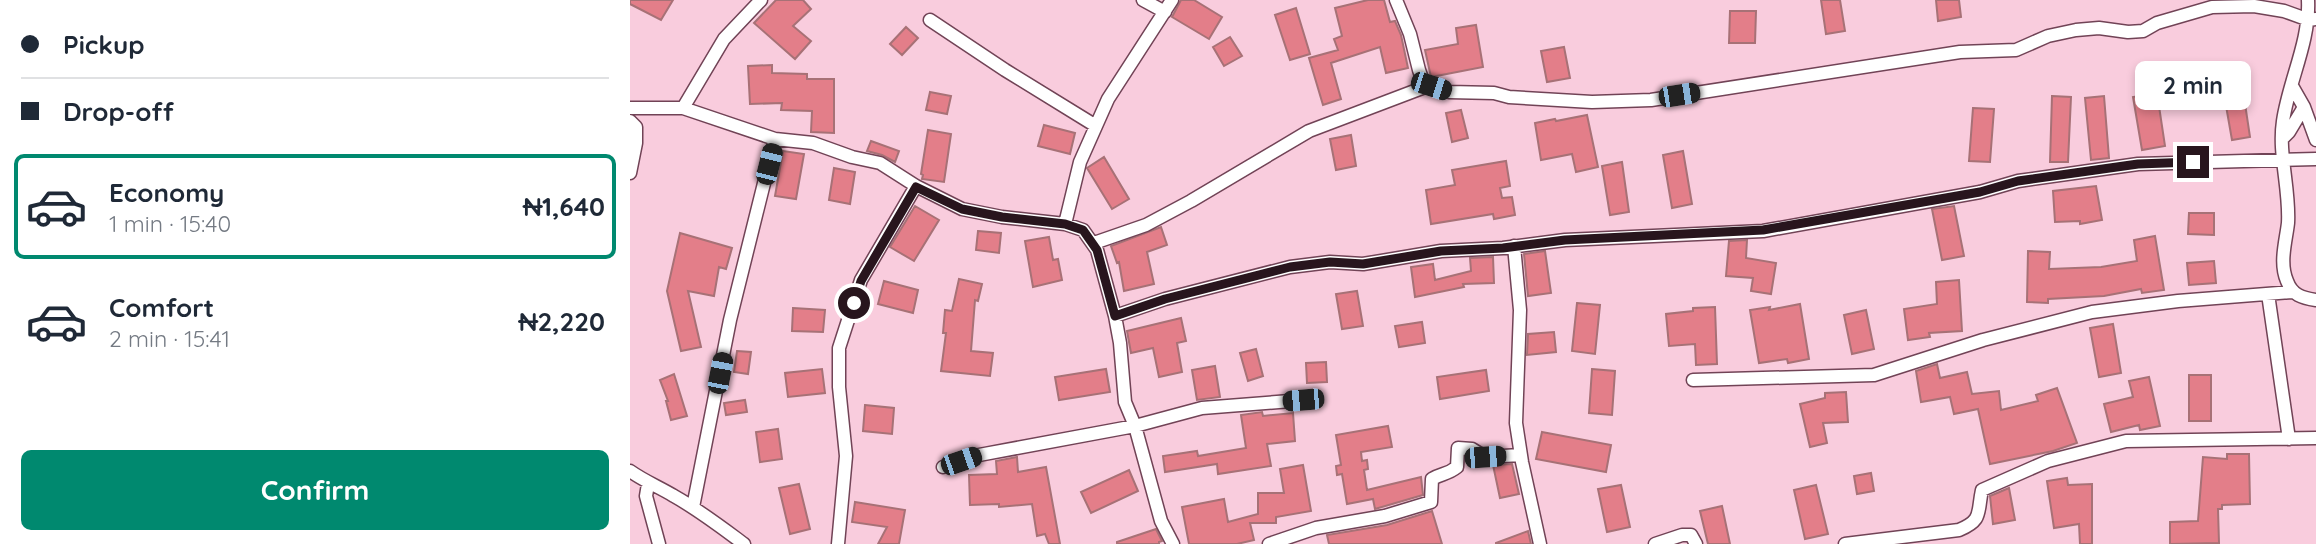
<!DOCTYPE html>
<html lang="en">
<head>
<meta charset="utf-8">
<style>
	:root { --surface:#fff; --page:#f2f2f3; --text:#1f2937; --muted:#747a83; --line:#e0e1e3; --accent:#00896f }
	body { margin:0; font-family:Quicksand,sans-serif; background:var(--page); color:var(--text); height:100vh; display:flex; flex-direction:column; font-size:26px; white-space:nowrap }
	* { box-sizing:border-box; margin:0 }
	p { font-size:23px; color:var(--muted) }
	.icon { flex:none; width:38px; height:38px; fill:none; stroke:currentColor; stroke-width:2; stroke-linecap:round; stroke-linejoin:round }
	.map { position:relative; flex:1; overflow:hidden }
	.details { display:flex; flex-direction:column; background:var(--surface); width:630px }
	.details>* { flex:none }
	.banner { display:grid; align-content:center; height:154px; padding:0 21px; background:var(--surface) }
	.end { position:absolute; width:32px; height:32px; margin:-16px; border:9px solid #28151d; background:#fff; box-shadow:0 0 0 4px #fff }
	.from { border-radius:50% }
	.bubble { position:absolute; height:49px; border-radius:10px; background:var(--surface); box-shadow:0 4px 10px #0003; font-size:23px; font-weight:800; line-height:49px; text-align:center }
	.car { position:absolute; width:21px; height:42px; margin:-21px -10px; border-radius:9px; box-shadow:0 0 5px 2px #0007; background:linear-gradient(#222 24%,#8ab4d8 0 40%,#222 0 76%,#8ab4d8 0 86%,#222 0) }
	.banner b { display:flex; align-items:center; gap:24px; height:66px; font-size:26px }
	.banner b+b { border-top:2px solid var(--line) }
	.banner i { width:18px; height:18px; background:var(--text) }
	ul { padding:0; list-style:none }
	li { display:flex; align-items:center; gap:21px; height:105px; margin:0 14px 10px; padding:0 7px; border:4px solid transparent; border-radius:10px }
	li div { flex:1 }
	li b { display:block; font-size:26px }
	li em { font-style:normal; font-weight:800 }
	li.active { border-color:var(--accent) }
	li>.icon { width:63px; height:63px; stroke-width:1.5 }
	.action { display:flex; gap:14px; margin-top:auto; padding:14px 21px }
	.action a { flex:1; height:80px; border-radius:10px; background:var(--accent); color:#fff; font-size:28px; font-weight:800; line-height:80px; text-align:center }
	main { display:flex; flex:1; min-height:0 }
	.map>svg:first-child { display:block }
</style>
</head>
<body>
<main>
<section class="details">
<div class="banner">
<b><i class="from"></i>Pickup</b>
<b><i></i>Drop-off</b>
</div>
<ul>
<li class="active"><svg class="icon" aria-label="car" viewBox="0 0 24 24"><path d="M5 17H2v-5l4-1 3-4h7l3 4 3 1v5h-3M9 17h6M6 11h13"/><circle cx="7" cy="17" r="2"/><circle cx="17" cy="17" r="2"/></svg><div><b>Economy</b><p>1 min · 15:40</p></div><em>₦1,640</em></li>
<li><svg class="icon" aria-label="car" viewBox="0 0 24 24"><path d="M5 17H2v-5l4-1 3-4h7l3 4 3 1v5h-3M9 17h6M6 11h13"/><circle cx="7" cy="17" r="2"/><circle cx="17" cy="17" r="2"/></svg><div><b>Comfort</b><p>2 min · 15:41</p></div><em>₦2,220</em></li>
</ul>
<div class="action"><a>Confirm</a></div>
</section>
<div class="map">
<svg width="1686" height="544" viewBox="0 0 1686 544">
	<rect width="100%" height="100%" fill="#f9ccdd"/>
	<path fill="#e37e89" stroke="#a77176" stroke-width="2" d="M0,0H43L31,20L0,4Z
		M146,0H173L181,9L163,26L181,41L165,59L124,23Z
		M551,0H564L592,17L579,39L542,17Z
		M738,0H754L760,22L765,21L771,35L778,68L756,73L750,47L701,63L711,99L693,105L679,58L708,50L704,39L712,36L705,8Z
		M1191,0H1210L1215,31L1196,34Z
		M1306,0H1329L1331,17L1308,21Z
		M666,8L680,54L660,60L645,15Z
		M1100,11H1126L1125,43H1099Z
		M846,25L853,67L801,77L795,50L828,44L826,28Z
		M276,27L288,38L272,55L260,44Z
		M600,37L612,56L594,66L583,47Z
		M934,47L940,78L917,82L911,51Z
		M142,65V73L177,74V79H204V133L181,132L182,111L151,110L152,103L120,104L118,66Z
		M300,92L321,96L317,114L296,110Z
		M1527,93L1535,146L1512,150L1503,97Z
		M1422,96L1441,97L1438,162H1420Z
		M1474,96L1479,158L1461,160L1455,98Z
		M1614,97L1620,137L1602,140L1595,100Z
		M1343,108L1364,109L1360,162L1339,161Z
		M831,110L838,138L822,142L816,113Z
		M957,115L968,167L946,172L942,154L911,160L905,123L925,119L926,121Z
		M414,125L445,133L440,154L408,146Z
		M298,130L321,134L314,182L292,179L293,175L291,174Z
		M721,135L726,166L706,170L700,139Z
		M241,141L269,151L265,162L252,155L237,151Z
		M153,151L174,154L166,199L145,196Z
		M1053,151L1062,204L1042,208L1033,155Z
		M474,157L499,199L482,209L457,168Z
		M876,161L880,186L870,188L872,198L882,197L885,215L864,219L863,214L801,224L796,190L825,185L822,170Z
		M992,162L999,212L980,215L972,166Z
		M204,168L225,172L220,204L199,200Z
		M1466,186L1472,220L1450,224V221L1425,222L1423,191Z
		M285,206L309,220L284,261L260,247Z
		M1324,206L1334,256L1312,260L1302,209Z
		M1559,213H1584V235L1558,234Z
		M531,227L537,245L517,252L524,284L494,291L489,262L487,263L481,246Z
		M348,231L371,233L369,253L346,250Z
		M50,233L102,248L96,269L89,267L84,296L58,291L71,347L51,351L37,291Z
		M1525,236L1534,290L1512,293L1511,289L1474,296L1418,299V303L1397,302L1398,251L1420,252L1419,269L1471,267L1507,261L1504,240Z
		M419,237L423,260L428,259L432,280L403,287L395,241Z
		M1117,240L1116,258L1146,263L1141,294L1121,291L1123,278L1096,276L1099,241Z
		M915,251L921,293L898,296L894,254Z
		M863,257L864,283L833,284L834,287L785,297L781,267L803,264L805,280L841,271L840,258Z
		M1584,261L1586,283L1559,285L1557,263Z
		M329,279L352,284L348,301L345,300L341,351L363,353L360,376L311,371L316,333H313L315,310L322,311Z
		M1329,280L1332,331L1299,333L1300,337L1278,340L1274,309L1307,304L1306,282Z
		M254,281L288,290L283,313L248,304Z
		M727,291L733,326L712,329L706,294Z
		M947,303L970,305L965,354L942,351Z
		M1170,304L1179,359L1158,363L1157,359L1129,363L1120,310L1140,307L1139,310Z
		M1085,307L1087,364L1066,365L1065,344L1039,346L1036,314L1063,311V308Z
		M163,308L195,310L193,332L162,331Z
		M1236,310L1244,349L1222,354L1214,315Z
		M551,318L556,341L547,343L552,372L529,377L523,348L501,353L497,331Z
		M792,322L795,343L769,347L765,326Z
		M1483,324L1491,373L1469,377L1460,328Z
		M924,332L926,352L897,355L898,334Z
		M626,349L633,376L618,381L610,353Z
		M107,351L121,352L118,374L104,372Z
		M696,362L697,382L677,383L676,363Z
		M1307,364L1310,378L1337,372L1342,394L1369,391L1371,410L1408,401L1406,395L1427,388L1447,443L1423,451L1360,464L1348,409L1324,414L1320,397L1291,402L1286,371Z
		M585,366L590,397L567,400L562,370Z
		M192,369L195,393L158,397L155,373Z
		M476,369L480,392L429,400L425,377Z
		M962,369L985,371L982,415L959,413Z
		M856,370L859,391L810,399L807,377Z
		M44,374L57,416L41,420L36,401H38L30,380Z
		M1559,375H1581V421H1559Z
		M1519,377L1530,426L1510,430L1509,425L1481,432L1474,404L1503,397L1499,381Z
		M1216,392L1218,422L1193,423L1197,443L1180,447L1170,404L1195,398V393Z
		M115,400L117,412L96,415L94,403Z
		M235,405L264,408L262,434L233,431Z
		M632,412L633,416L663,413L665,441L637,444L641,466L588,474L587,464L535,472L533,456L567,451L568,456L616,448L611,415Z
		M758,426L762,447L731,452L732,461L737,460L738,469L734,470L737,490L791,477L793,495L745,509L743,499L717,504L712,474L707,475L706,466L711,465L706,435Z
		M148,429L152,459L130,462L126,432Z
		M912,432L981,445L976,472L906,459Z
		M1597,454H1619L1620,504L1592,505V509H1588L1589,543L1540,544V522L1568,521L1573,457L1597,459Z
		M387,457L388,472L416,467L430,544H419L415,534L407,536L402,504L369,507V504L340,505L339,475L367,474L366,461Z
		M882,464L889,494L870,498L863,465Z
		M673,465L681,511L646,517V523H620L624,540L607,544H559L552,507L594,499L598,522L628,514V493H654L650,469Z
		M499,470L508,491L461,513L451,492Z
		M1241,473L1244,491L1227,494L1224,476Z
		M1437,478L1438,485L1462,484V544H1450L1449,524L1424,528L1417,481Z
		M169,484L180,529L160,534L149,488Z
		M991,485L1000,527L977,532L968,489Z
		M1186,485L1198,534L1175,539L1164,490Z
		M1379,488L1385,520L1363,524L1360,496Z
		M225,502L275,510L269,544H248L257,527L222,522Z
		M1092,506L1100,544H1078L1070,511Z
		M802,511L812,544H699L697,535L757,525Z
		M526,529L532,541L529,542V544H487V542Z
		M898,531L901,544H866V543Z"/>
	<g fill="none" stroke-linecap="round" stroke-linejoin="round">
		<defs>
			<path id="street" d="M513,0L535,12
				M766,0L780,34L789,70L795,87
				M1678,0C1680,42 1659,80 1653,121C1648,154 1660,189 1658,223C1656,241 1649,263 1657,281C1662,295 1672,298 1686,300
				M300,20L375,70L466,126
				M1662,86L1674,107L1686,140
				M0,108H53L145,139L183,143L222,157L250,163L286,186L332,209L372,217L435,224L453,230L467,250L485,316L490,343L495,402L505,426L531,521L543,544
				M53,108L94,39L131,0
				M0,121L6,127V143L0,173
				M1652,139L1659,132L1674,107
				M435,224L450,162L478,99L542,0
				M464,243L516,225L561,201L679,131L795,87L801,86L819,92L864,93L879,97L962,102L1021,100L1330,52L1386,50L1418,36L1446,30L1469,28L1498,32L1513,31L1527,23L1582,7L1624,6L1654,11L1679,20L1686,19
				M884,246L890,310L886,423L892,462L910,544
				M1638,294L1659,439
				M485,316L535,299L660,267L700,262L733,264L811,251L873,248L935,240L1133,231L1350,192L1388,181L1508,164L1686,159
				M1063,380L1244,375L1353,340L1462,312L1548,301L1662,292
				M313,467L349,455L505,426L572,408L673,400
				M0,471C14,481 29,487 44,496C69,510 91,527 114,544
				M18,484L16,496L29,544
				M63,507L100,320L145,139
				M208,544L216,456L209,387V348L231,280L286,186
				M639,544L686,528L755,516L801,502L802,479C812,473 817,475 827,467L828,448L842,449L855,457L891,455
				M1025,544L1052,535H1061L1066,544
				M1215,544L1329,530C1353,520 1347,513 1352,490L1418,461L1496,441L1686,438"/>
		</defs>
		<use href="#street" stroke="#714356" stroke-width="15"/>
		<use href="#street" stroke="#fff" stroke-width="12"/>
	</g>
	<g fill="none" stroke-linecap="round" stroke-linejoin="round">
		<path stroke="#28151d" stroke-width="9" d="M224,303L231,281L286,187L332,209L372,217L435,224L453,230L467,250L485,316L535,299L660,267L700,262L733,264L811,251L873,248L935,240L1133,230L1350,192L1388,181L1508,164L1563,162"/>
	</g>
</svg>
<i class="end from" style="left:224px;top:303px"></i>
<i class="end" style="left:1563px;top:162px"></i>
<div class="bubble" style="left:1505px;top:61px;width:116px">2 min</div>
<i class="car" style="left:801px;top:86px;rotate:108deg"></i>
<i class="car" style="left:1049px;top:95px;rotate:81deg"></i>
<i class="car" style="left:139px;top:164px;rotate:14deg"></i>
<i class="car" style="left:90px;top:373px;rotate:11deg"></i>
<i class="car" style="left:673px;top:400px;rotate:265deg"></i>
<i class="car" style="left:855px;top:457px;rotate:86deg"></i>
<i class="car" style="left:331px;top:461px;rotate:71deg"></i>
</div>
</main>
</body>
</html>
